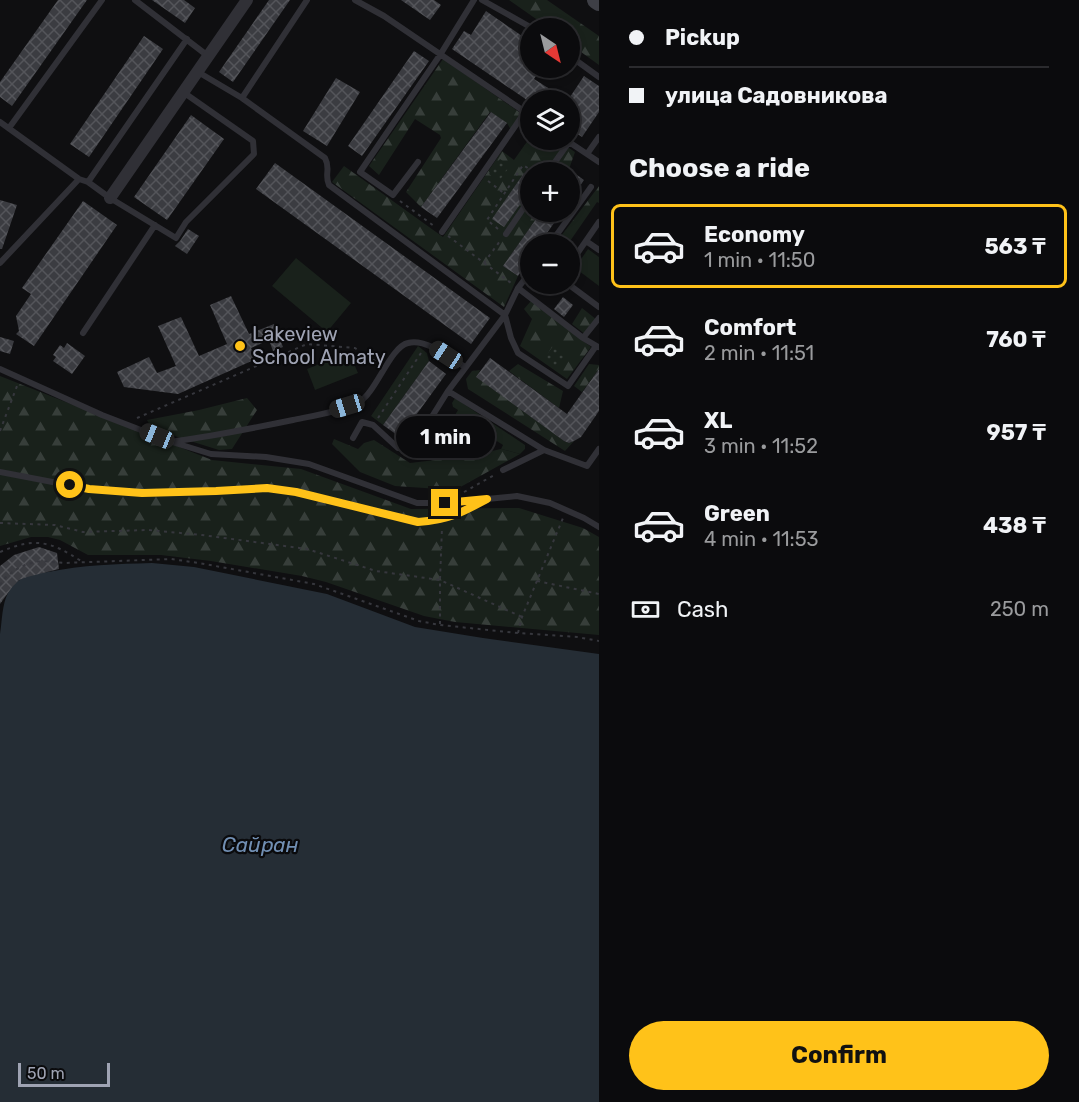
<!DOCTYPE html>
<html lang="en">
<head>
<meta charset="utf-8">
<style>
	:root { --surface:#0b0b0d; --page:#19191b; --text:#f1f3f6; --muted:#9a9b9d; --line:#2b2b2e; --accent:#ffc219 }
	body { margin:0; font-family:Rubik,sans-serif; background:var(--page); color:var(--text); height:100vh; display:flex; flex-direction:column; font-size:22px; white-space:nowrap }
	* { box-sizing:border-box; margin:0 }
	p { font-size:20px; color:var(--muted) }
	.icon { flex:none; width:33px; height:33px; fill:none; stroke:currentColor; stroke-width:2; stroke-linecap:round; stroke-linejoin:round }
	.map { position:relative; flex:1; overflow:hidden }
	.panel { display:flex; flex-direction:column; background:var(--surface); width:480px }
	.panel>* { flex:none }
	.top-card { display:grid; align-content:center; height:132px; padding:0 30px; background:var(--surface) }
	.needle { width:39px; rotate:145deg }
	.fabs { position:absolute; left:520px; top:18px; display:grid; gap:12px }
	.fabs a { display:grid; place-items:center; width:60px; height:60px; border-radius:50%; background:var(--surface); box-shadow:0 3px 9px #0003,0 0 0 2px var(--line); font-size:30px }
	.scale { position:absolute; left:18px; bottom:15px; width:92px; box-sizing:border-box; padding-left:6px; border:3px solid #9fa3b3; border-top:0; font-size:16px; line-height:21px; white-space:nowrap; color:#9fa3b3; -webkit-text-stroke:4px #0a0a0c; paint-order:stroke }
	.end { position:absolute; width:27px; height:27px; margin:-14px; border:8px solid #ffc219; background:#111; box-shadow:0 0 0 3px #111 }
	.from { border-radius:50% }
	.bubble { position:absolute; height:42px; border-radius:21px; background:var(--surface); box-shadow:0 3px 9px #0003,0 0 0 2px var(--line); font-size:20px; font-weight:700; line-height:42px; text-align:center }
	.car { position:absolute; width:18px; height:36px; margin:-18px -9px; border-radius:8px; box-shadow:0 0 4px 2px #0007; background:linear-gradient(#222 24%,#8ab4d8 0 40%,#222 0 76%,#8ab4d8 0 86%,#222 0) }
	.top-card b { display:flex; align-items:center; gap:21px; height:57px; font-size:22px }
	.top-card b+b { border-top:2px solid var(--line) }
	.top-card i { width:15px; height:15px; background:var(--text) }
	ul { padding:0; list-style:none }
	li { display:flex; align-items:center; gap:18px; height:84px; margin:0 12px 9px; padding:0 18px; border:3px solid transparent; border-radius:9px }
	li div { flex:1 }
	li b { display:block; font-size:22px }
	li em { font-style:normal; font-weight:700 }
	li.selected { border-color:var(--accent) }
	li>.icon { width:54px; height:54px; stroke-width:1.5 }
	h2 { padding:0 30px; font-size:27px; line-height:72px }
	.pay { display:flex; align-items:center; gap:15px; height:66px; padding:0 30px; font-size:22px }
	.pay p { margin-inline-start:auto }
	.primary-button { display:flex; gap:12px; margin-top:auto; padding:12px 30px }
	.primary-button a { flex:1; height:69px; border-radius:36px; background:var(--accent); color:#111; font-size:24px; font-weight:700; line-height:69px; text-align:center }
	main { display:flex; flex:1; min-height:0 }
	.map>svg:first-child { display:block }
</style>
</head>
<body>
<main>
<div class="map">
<svg width="599" height="1102" viewBox="0 0 599 1102">
	<defs>
		<pattern id="forest-firs" width="22" height="20" patternUnits="userSpaceOnUse" patternTransform="scale(1.5)"><rect width="22" height="20" fill="#19211b"/><path d="M5 1l3.5 6h-7zM16 11l3.5 6h-7z" fill="#373e3a"/></pattern>
		<pattern id="park-dots" width="8" height="8" patternUnits="userSpaceOnUse" patternTransform="scale(1.5)"><rect width="8" height="8" fill="#19211b"/><path d="M2 2h.1M6 6h.1" fill="none" stroke="#373e3a" stroke-width="1.8" stroke-linecap="round"/></pattern>
		<pattern id="building-cross-hatch" width="8" height="8" patternUnits="userSpaceOnUse" patternTransform="scale(1.5)"><rect width="8" height="8" fill="#3b3c41"/><path d="M0 0l8 8M0 8l8-8" fill="none" stroke="#54555a"/></pattern>
	</defs>
	<rect width="100%" height="100%" fill="#0f0f11"/>
	<path fill="#19211b" d="M588,249L599,257V286L575,268Z
		M296,258L351,303L327,332L272,286Z
		M418,346L427,353L429,361L383,425L371,416Z
		M349,352L358,373L315,390L307,369Z
		M455,398L525,445V449L520,454L501,449L503,445L455,415L458,410L453,407L452,403Z"/>
	<path fill="url(#forest-firs)" d="M509,0H547L599,36V65L570,44V28H549Z
		M443,59L522,114L511,130L507,123L490,112L421,207L406,192L441,138L440,135L415,119L379,175L369,166Z
		M531,136V140H557L575,152L568,172H531V212H541L503,266L518,276L504,307L332,182L344,166L443,237L502,151L514,160Z
		M599,186V203L597,202L568,244H555Z
		M531,301L591,347L567,379L520,346L532,319L524,309Z
		M582,308L597,320L586,335L572,324Z
		M518,364L563,391L559,408L509,371Z
		M589,364L599,365V369L582,392L574,386Z
		M480,370L477,377L564,441L569,443L574,441L565,451L468,389L466,379L472,371Z
		M0,376L212,460L301,469L411,509L519,508L583,528L599,537V635L455,622L424,616L326,582L302,576L211,561L161,555H88L60,540L48,537H31L0,546Z
		M247,398L257,410L232,449L219,450L152,429L147,420L199,410Z
		M334,439L358,449L364,443L374,440L410,463L469,456L501,449L520,454L455,490L395,486L360,472L332,444Z"/>
	<path fill="url(#park-dots)" d="M500,159L510,166L499,181L489,174Z
		M554,345L567,355L557,367L544,358Z
		M468,423L486,434L476,447L446,453Z"/>
	<path fill="#252d35" d="M152,563L194,567L327,594L415,627L483,638L599,654V1102H0V634C2,621 2,604 8,593C12,586 18,580 25,577C33,574 41,573 48,572C82,565 117,564 152,563Z"/>
	<path fill="url(#building-cross-hatch)" d="M58,0H87L12,106L0,97V82Z
		M152,0H184L195,8L185,23Z
		M269,0H290L233,82L219,72Z
		M401,0H434L441,5L430,20Z
		M486,11L522,36L526,31L531,33V68H541L534,79L567,100H527L452,49L464,31L471,35Z
		M144,36L163,49L89,157L70,144Z
		M414,51L429,61L362,156L348,146Z
		M584,76L599,86V112L582,137L570,129V97Z
		M336,78L360,92L327,146L303,131Z
		M491,112L507,123L437,218L421,207Z
		M191,115L224,139L167,220L134,197Z
		M275,163L490,318L471,344L256,189Z
		M570,170L584,180L570,201Z
		M524,173L531,178V189L504,227L492,219Z
		M0,200L17,205L2,249H0Z
		M83,201L117,225L34,346L16,334L19,331L16,316L31,294L22,288Z
		M541,212H562L539,244H531V257L518,276L503,266Z
		M188,229L199,236L187,254L175,246L180,241Z
		M231,296L249,334L274,324L283,347L273,351L269,340L251,348L256,359L178,394L124,387L117,372L149,357L157,373L176,366L158,326L181,317L199,356L227,344L210,305Z
		M563,297L573,305L564,317L554,309Z
		M0,337L14,341L10,354L0,351Z
		M67,343L85,356L72,374L53,361L56,357L53,355L60,345L64,348Z
		M490,358L567,414L599,369V411L581,437L574,441L569,443L564,441L476,377Z
		M429,361L446,374L400,437L383,425Z
		M39,547L57,553L59,569L27,577L19,580L13,586L0,604V566L14,555Z"/>
	<g fill="none" stroke-linecap="round" stroke-linejoin="round">
		<path stroke="#36373d" stroke-width="2" stroke-dasharray="3 4.5" stroke-linecap="butt" d="M488,181L505,194
			M400,201L434,226
			M498,229L487,220L523,165L534,172
			M448,236L511,283
			M484,263L500,241
			M137,418L307,344L355,348L378,363
			M378,418L421,353
			M0,431L17,386
			M464,492L496,474
			M0,523L55,525L83,532L148,530L202,535L307,549L376,571L440,580L522,617
			M0,552C35,537 50,541 81,561
			M537,581L599,594
			M0,585L5,578L15,570L27,564L41,561L64,563L171,559L199,563L314,584L419,621L440,625L518,633L577,637L599,641
			M440,624V580L442,528
			M518,633L522,617L563,518"/>
		<path stroke="#303036" stroke-width="6" d="M135,0L208,56
			M355,0L384,16L531,116
			M482,0L532,28
			M570,56L599,77
			M198,72L242,98L325,158C331,169 324,174 329,185L505,315L511,338L518,353L568,386L596,346
			M242,98L307,0
			M0,122L79,179L88,182L110,198L176,238L186,222L254,154L253,141L183,92
			M9,128L102,0
			M566,140L599,162
			M587,154L599,137
			M418,162L393,195L360,172L440,55L474,0
			M548,172L569,142
			M88,182L187,39
			M442,232L525,112
			M506,234L531,197
			M586,241L599,250
			M550,244L591,187
			M0,263L79,179
			M570,264L599,222
			M568,284L599,307
			M518,288L531,271
			M83,333L155,225
			M583,338L599,318
			M0,369L102,415L172,442L211,454L266,457L309,464L417,503H445L483,500
			M448,391L544,450
			M353,438L362,422L373,425L398,448L411,450L448,391L505,315L518,288L583,338L598,347
			M176,441C215,436 254,428 293,420C312,416 343,411 359,402C376,393 390,347 408,343C426,338 450,358 465,367
			M503,470L544,450L587,466L599,449
			M0,472L89,489L142,493L216,491L267,488L296,492L419,522L435,521L451,517L487,499L517,496L550,503L584,518L599,527"/>
		<path stroke="#303036" stroke-width="12" d="M110,198L247,0"/>
		<path stroke="#3e3f46" stroke-width="18" d="M596,0L599,2"/>
	</g>
	<g fill="none" stroke-linecap="round" stroke-linejoin="round">
		<path stroke="#ffc219" stroke-width="8" d="M70,485L89,489L142,493L216,491L267,488L296,492L418,522C448,520 461,513 487,499L445,503"/>
	</g>
	<circle fill="#ffc219" stroke="#0a0a0c" stroke-width="2" cx="240" cy="346" r="6"/>
	<g text-anchor="middle" dominant-baseline="central" stroke-width="4.5" stroke-linejoin="round" paint-order="stroke">
		<g font-size="20" fill="#9fa3b3" stroke="#0a0a0c" text-anchor="start">
			<text x="252" y="334">Lakeview<tspan x="252" dy="23">School Almaty</tspan></text>
		</g>
		<g font-size="21" font-style="italic" fill="#718fb3" stroke="#0a0a0c">
			<text x="260" y="844">Сайран</text>
		</g>
	</g>
</svg>
<div class="fabs">
<a><svg class="needle" viewBox="-14 -14 28 28"><path d="M0-13l5 13h-10z" fill="#e53935"/><path d="M0 13l5-13h-10z" fill="#9a9b9d"/></svg></a>
<a><svg class="icon" aria-label="layers" viewBox="0 0 24 24"><path d="M12 4l9 5-9 5-9-5zM3 14l9 5 9-5"/></svg></a>
<a>+</a>
<a>−</a>
</div>
<div class="scale">50 m</div>
<i class="end from" style="left:70px;top:485px"></i>
<i class="end" style="left:445px;top:503px"></i>
<div class="bubble" style="left:396px;top:416px;width:99px">1 min</div>
<i class="car" style="left:446px;top:355px;rotate:303deg"></i>
<i class="car" style="left:347px;top:406px;rotate:253deg"></i>
<i class="car" style="left:157px;top:436px;rotate:292deg"></i>
</div>
<section class="panel">
<div class="top-card">
<b><i class="from"></i>Pickup</b>
<b><i></i>улица Садовникова</b>
</div>
<h2>Choose a ride</h2>
<ul>
<li class="selected"><svg class="icon" aria-label="car" viewBox="0 0 24 24"><path d="M5 17H2v-5l4-1 3-4h7l3 4 3 1v5h-3M9 17h6M6 11h13"/><circle cx="7" cy="17" r="2"/><circle cx="17" cy="17" r="2"/></svg><div><b>Economy</b><p>1 min · 11:50</p></div><em>563 ₸</em></li>
<li><svg class="icon" aria-label="car" viewBox="0 0 24 24"><path d="M5 17H2v-5l4-1 3-4h7l3 4 3 1v5h-3M9 17h6M6 11h13"/><circle cx="7" cy="17" r="2"/><circle cx="17" cy="17" r="2"/></svg><div><b>Comfort</b><p>2 min · 11:51</p></div><em>760 ₸</em></li>
<li><svg class="icon" aria-label="car" viewBox="0 0 24 24"><path d="M5 17H2v-5l4-1 3-4h7l3 4 3 1v5h-3M9 17h6M6 11h13"/><circle cx="7" cy="17" r="2"/><circle cx="17" cy="17" r="2"/></svg><div><b>XL</b><p>3 min · 11:52</p></div><em>957 ₸</em></li>
<li><svg class="icon" aria-label="car" viewBox="0 0 24 24"><path d="M5 17H2v-5l4-1 3-4h7l3 4 3 1v5h-3M9 17h6M6 11h13"/><circle cx="7" cy="17" r="2"/><circle cx="17" cy="17" r="2"/></svg><div><b>Green</b><p>4 min · 11:53</p></div><em>438 ₸</em></li>
</ul>
<div class="pay"><svg class="icon" aria-label="cash" viewBox="0 0 24 24"><path d="M3 7h18v10H3z"/><circle cx="12" cy="12" r="2"/></svg>Cash<p>250 m</p></div>
<div class="primary-button"><a>Confirm</a></div>
</section>
</main>
</body>
</html>
